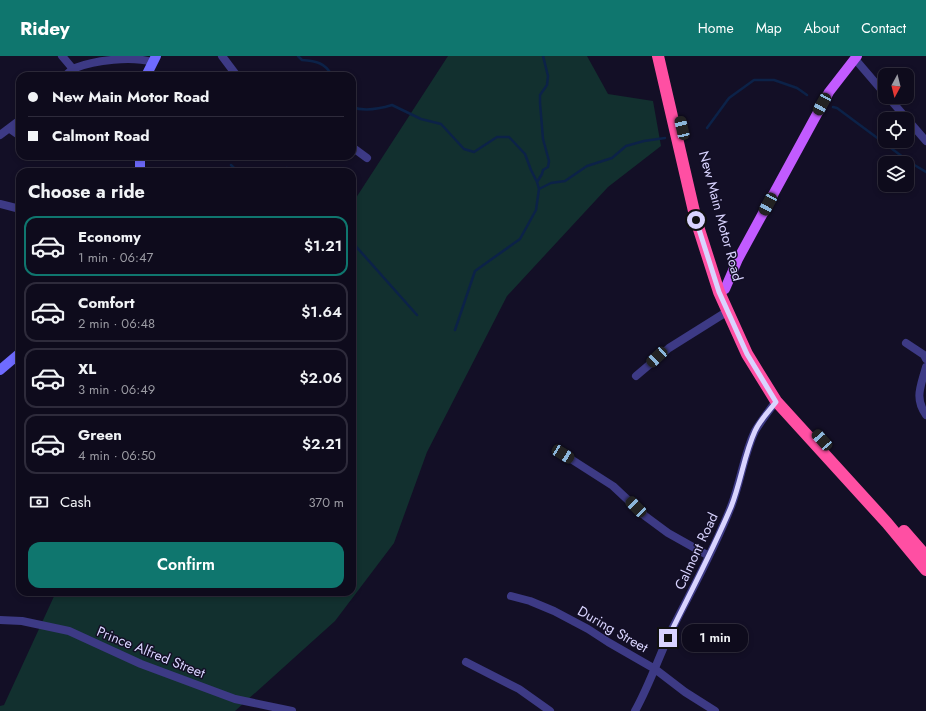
<!DOCTYPE html>
<html lang="en">
<head>
<meta charset="utf-8">
<style>
	:root { --surface:#0e0b1c; --page:#171425; --text:#f1f3f6; --muted:#9b9ba3; --line:#2e2b3b; --accent:#0f766e }
	body { margin:0; font-family:Jost,sans-serif; background:var(--page); color:var(--text); height:100vh; display:flex; flex-direction:column; font-size:15px; white-space:nowrap }
	* { box-sizing:border-box; margin:0 }
	p { font-size:13px; color:var(--muted) }
	.icon { flex:none; width:22px; height:22px; fill:none; stroke:currentColor; stroke-width:2; stroke-linecap:round; stroke-linejoin:round }
	.map { position:relative; flex:1; overflow:hidden }
	.side { position:absolute; left:16px; top:112px; width:340px; height:428px; display:flex; flex-direction:column; background:var(--surface); border-radius:12px; box-shadow:0 2px 6px #0003,0 0 0 1px var(--line) }
	.side>* { flex:none }
	.top-card { position:absolute; left:16px; top:16px; width:340px; height:88px; border-radius:12px; box-shadow:0 2px 6px #0003,0 0 0 1px var(--line); display:grid; align-content:center; height:88px; padding:0 12px; background:var(--surface) }
	.needle { width:26px; rotate:187deg }
	.buttons { position:absolute; left:878px; top:12px; display:grid; gap:8px }
	.buttons a { display:grid; place-items:center; width:36px; height:36px; border-radius:8px; background:var(--surface); box-shadow:0 2px 6px #0003,0 0 0 1px var(--line); font-size:20px }
	.end { position:absolute; width:18px; height:18px; margin:-9px; border:5px solid #d9d4ff; background:#111; box-shadow:0 0 0 2px #111 }
	.from { border-radius:50% }
	.bubble { position:absolute; height:28px; border-radius:12px; background:var(--surface); box-shadow:0 2px 6px #0003,0 0 0 1px var(--line); font-size:13px; font-weight:600; line-height:28px; text-align:center }
	.car { position:absolute; width:12px; height:24px; margin:-12px -6px; border-radius:5px; box-shadow:0 0 3px 1px #0007; background:linear-gradient(#222 24%,#8ab4d8 0 40%,#222 0 76%,#8ab4d8 0 86%,#222 0) }
	.top-card b { display:flex; align-items:center; gap:14px; height:38px; font-size:15px }
	.top-card b+b { border-top:1px solid var(--line) }
	.top-card i { width:10px; height:10px; background:var(--text) }
	ul { padding:0; list-style:none }
	li { display:flex; align-items:center; gap:12px; height:60px; margin:0 8px 6px; padding:0 4px; border:2px solid var(--line); border-radius:12px }
	li div { flex:1 }
	li b { display:block; font-size:15px }
	li em { font-style:normal; font-weight:600 }
	li.selected { border-color:var(--accent) }
	li>.icon { width:36px; height:36px; stroke-width:1.5 }
	h2 { padding:0 12px; font-size:18px; line-height:48px }
	.pay { display:flex; align-items:center; gap:10px; height:44px; padding:0 12px; font-size:15px }
	.pay p { margin-inline-start:auto }
	.primary-button { display:flex; gap:8px; margin-top:auto; padding:8px 12px }
	.primary-button a { flex:1; height:46px; border-radius:12px; background:var(--accent); color:#fff; font-size:16px; font-weight:600; line-height:46px; text-align:center }
	header { display:flex; align-items:center; gap:24px; box-sizing:border-box; height:56px; padding:0 20px; background:var(--accent); color:#fff }
	header strong { font-size:19px }
	nav { display:flex; gap:22px; margin-inline-start:auto; font-size:14px }
	.map>svg:first-child { display:block }
</style>
</head>
<body>
<header>
<strong>Ridey</strong>
<nav><a>Home</a><a>Map</a><a>About</a><a>Contact</a></nav>
</header>
<div class="map">
<svg width="926" height="655" viewBox="0 0 926 655">
	<rect width="100%" height="100%" fill="#130f26"/>
	<path fill="#12302f" d="M448,0H587L608,38L653,45L661,90L608,131L507,240L427,396L394,487L335,565L235,655H0V650L4,649L56,536H352V148Z"/>
	<g fill="none" stroke-linecap="round" stroke-linejoin="round">
		<path stroke="#0c2248" stroke-width="2.5" d="M298,0L302,4C316,5 326,7 332,20
			M352,51C365,56 379,53 392,49L421,63L441,68L464,93L474,96L497,81H509L525,98L531,114L537,126
			M833,51L837,52L911,107L926,116
			M707,72L729,42L754,24H774L797,32L807,39
			M231,109L238,116
			M269,116L287,112L292,116
			M539,133L537,126L542,118L543,114L548,111L549,105L543,83L540,47V39L547,29L548,20L543,0
			M352,186L417,259
			M455,274L475,215L520,183L536,154L539,133L551,127L565,125L587,110L612,102L626,90L644,85L665,82"/>
		<path stroke="#3d3a85" stroke-width="8" d="M62,0L73,13
			M222,0L237,20
			M855,3L885,38
			M65,20C68,17 71,14 75,12C95,4 132,0 152,6
			M888,41L907,63
			M907,63L926,85
			M10,73L20,80
			M0,79L20,64
			M352,91L367,102
			M0,148L20,153
			M906,287L924,299L926,303
			M926,311C921,330 914,342 926,359
			M636,320L669,292L728,255
			M563,398L613,430L645,460L668,477L709,500
			M511,540L530,545L554,555L588,573L608,586L655,613L685,636L715,655
			M0,564L22,565L69,575L141,608L235,643L292,655
			M466,606L519,633L550,655
			M635,655C649,630 658,603 670,577C691,535 715,493 732,448C741,424 744,398 755,375C761,365 769,355 776,345"/>
		<path stroke="#6f6bff" stroke-width="10" d="M146,20L156,0
			M140,116V100
			M0,314L20,297"/>
		<path stroke="#c25bff" stroke-width="10" d="M719,236L725,233L738,203L829,36L857,0"/>
		<path stroke="#ff4fa3" stroke-width="12" d="M658,0L696,164L719,236L747,298L776,345L887,467L926,514
			M904,475L926,500"/>
	</g>
	<g fill="none" stroke-linecap="round" stroke-linejoin="round">
		<path stroke="#d9d4ff" stroke-width="5" d="M668,582C689,539 712,496 731,451C741,426 744,399 755,375C760,364 769,355 776,346L747,298L719,236L696,164"/>
	</g>
	<g text-anchor="middle" dominant-baseline="central" stroke-width="3" stroke-linejoin="round" paint-order="stroke">
		<g font-size="14" fill="#d9d4ff" stroke="#130f26">
			<text transform="translate(721 160) rotate(75)">New Main Motor Road</text>
			<text transform="translate(696 495) rotate(-65)">Calmont Road</text>
			<text transform="translate(613 573) rotate(30)">During Street</text>
			<text transform="translate(151 596) rotate(22)">Prince Alfred Street</text>
		</g>
	</g>
</svg>
<div class="buttons">
<a><svg class="needle" viewBox="-14 -14 28 28"><path d="M0-13l5 13h-10z" fill="#e53935"/><path d="M0 13l5-13h-10z" fill="#9b9ba3"/></svg></a>
<a><svg class="icon" aria-label="locate" viewBox="0 0 24 24"><circle cx="12" cy="12" r="6"/><path d="M12 2v4M12 18v4M2 12h4M18 12h4"/></svg></a>
<a><svg class="icon" aria-label="layers" viewBox="0 0 24 24"><path d="M12 4l9 5-9 5-9-5zM3 14l9 5 9-5"/></svg></a>
</div>
<i class="end from" style="left:696px;top:164px"></i>
<i class="end" style="left:668px;top:582px"></i>
<div class="bubble" style="left:682px;top:568px;width:66px">1 min</div>
<i class="car" style="left:822px;top:48px;rotate:209deg"></i>
<i class="car" style="left:682px;top:72px;rotate:347deg"></i>
<i class="car" style="left:768px;top:148px;rotate:208deg"></i>
<i class="car" style="left:657px;top:301px;rotate:227deg"></i>
<i class="car" style="left:822px;top:384px;rotate:318deg"></i>
<i class="car" style="left:563px;top:398px;rotate:122deg"></i>
<i class="car" style="left:636px;top:451px;rotate:315deg"></i>
<div class="top-card">
<b><i class="from"></i>New Main Motor Road</b>
<b><i></i>Calmont Road</b>
</div>
<section class="side">
<h2>Choose a ride</h2>
<ul>
<li class="selected"><svg class="icon" aria-label="car" viewBox="0 0 24 24"><path d="M5 17H2v-5l4-1 3-4h7l3 4 3 1v5h-3M9 17h6M6 11h13"/><circle cx="7" cy="17" r="2"/><circle cx="17" cy="17" r="2"/></svg><div><b>Economy</b><p>1 min · 06:47</p></div><em>$1.21</em></li>
<li><svg class="icon" aria-label="car" viewBox="0 0 24 24"><path d="M5 17H2v-5l4-1 3-4h7l3 4 3 1v5h-3M9 17h6M6 11h13"/><circle cx="7" cy="17" r="2"/><circle cx="17" cy="17" r="2"/></svg><div><b>Comfort</b><p>2 min · 06:48</p></div><em>$1.64</em></li>
<li><svg class="icon" aria-label="car" viewBox="0 0 24 24"><path d="M5 17H2v-5l4-1 3-4h7l3 4 3 1v5h-3M9 17h6M6 11h13"/><circle cx="7" cy="17" r="2"/><circle cx="17" cy="17" r="2"/></svg><div><b>XL</b><p>3 min · 06:49</p></div><em>$2.06</em></li>
<li><svg class="icon" aria-label="car" viewBox="0 0 24 24"><path d="M5 17H2v-5l4-1 3-4h7l3 4 3 1v5h-3M9 17h6M6 11h13"/><circle cx="7" cy="17" r="2"/><circle cx="17" cy="17" r="2"/></svg><div><b>Green</b><p>4 min · 06:50</p></div><em>$2.21</em></li>
</ul>
<div class="pay"><svg class="icon" aria-label="cash" viewBox="0 0 24 24"><path d="M3 7h18v10H3z"/><circle cx="12" cy="12" r="2"/></svg>Cash<p>370 m</p></div>
<div class="primary-button"><a>Confirm</a></div>
</section>
</div>
</body>
</html>
